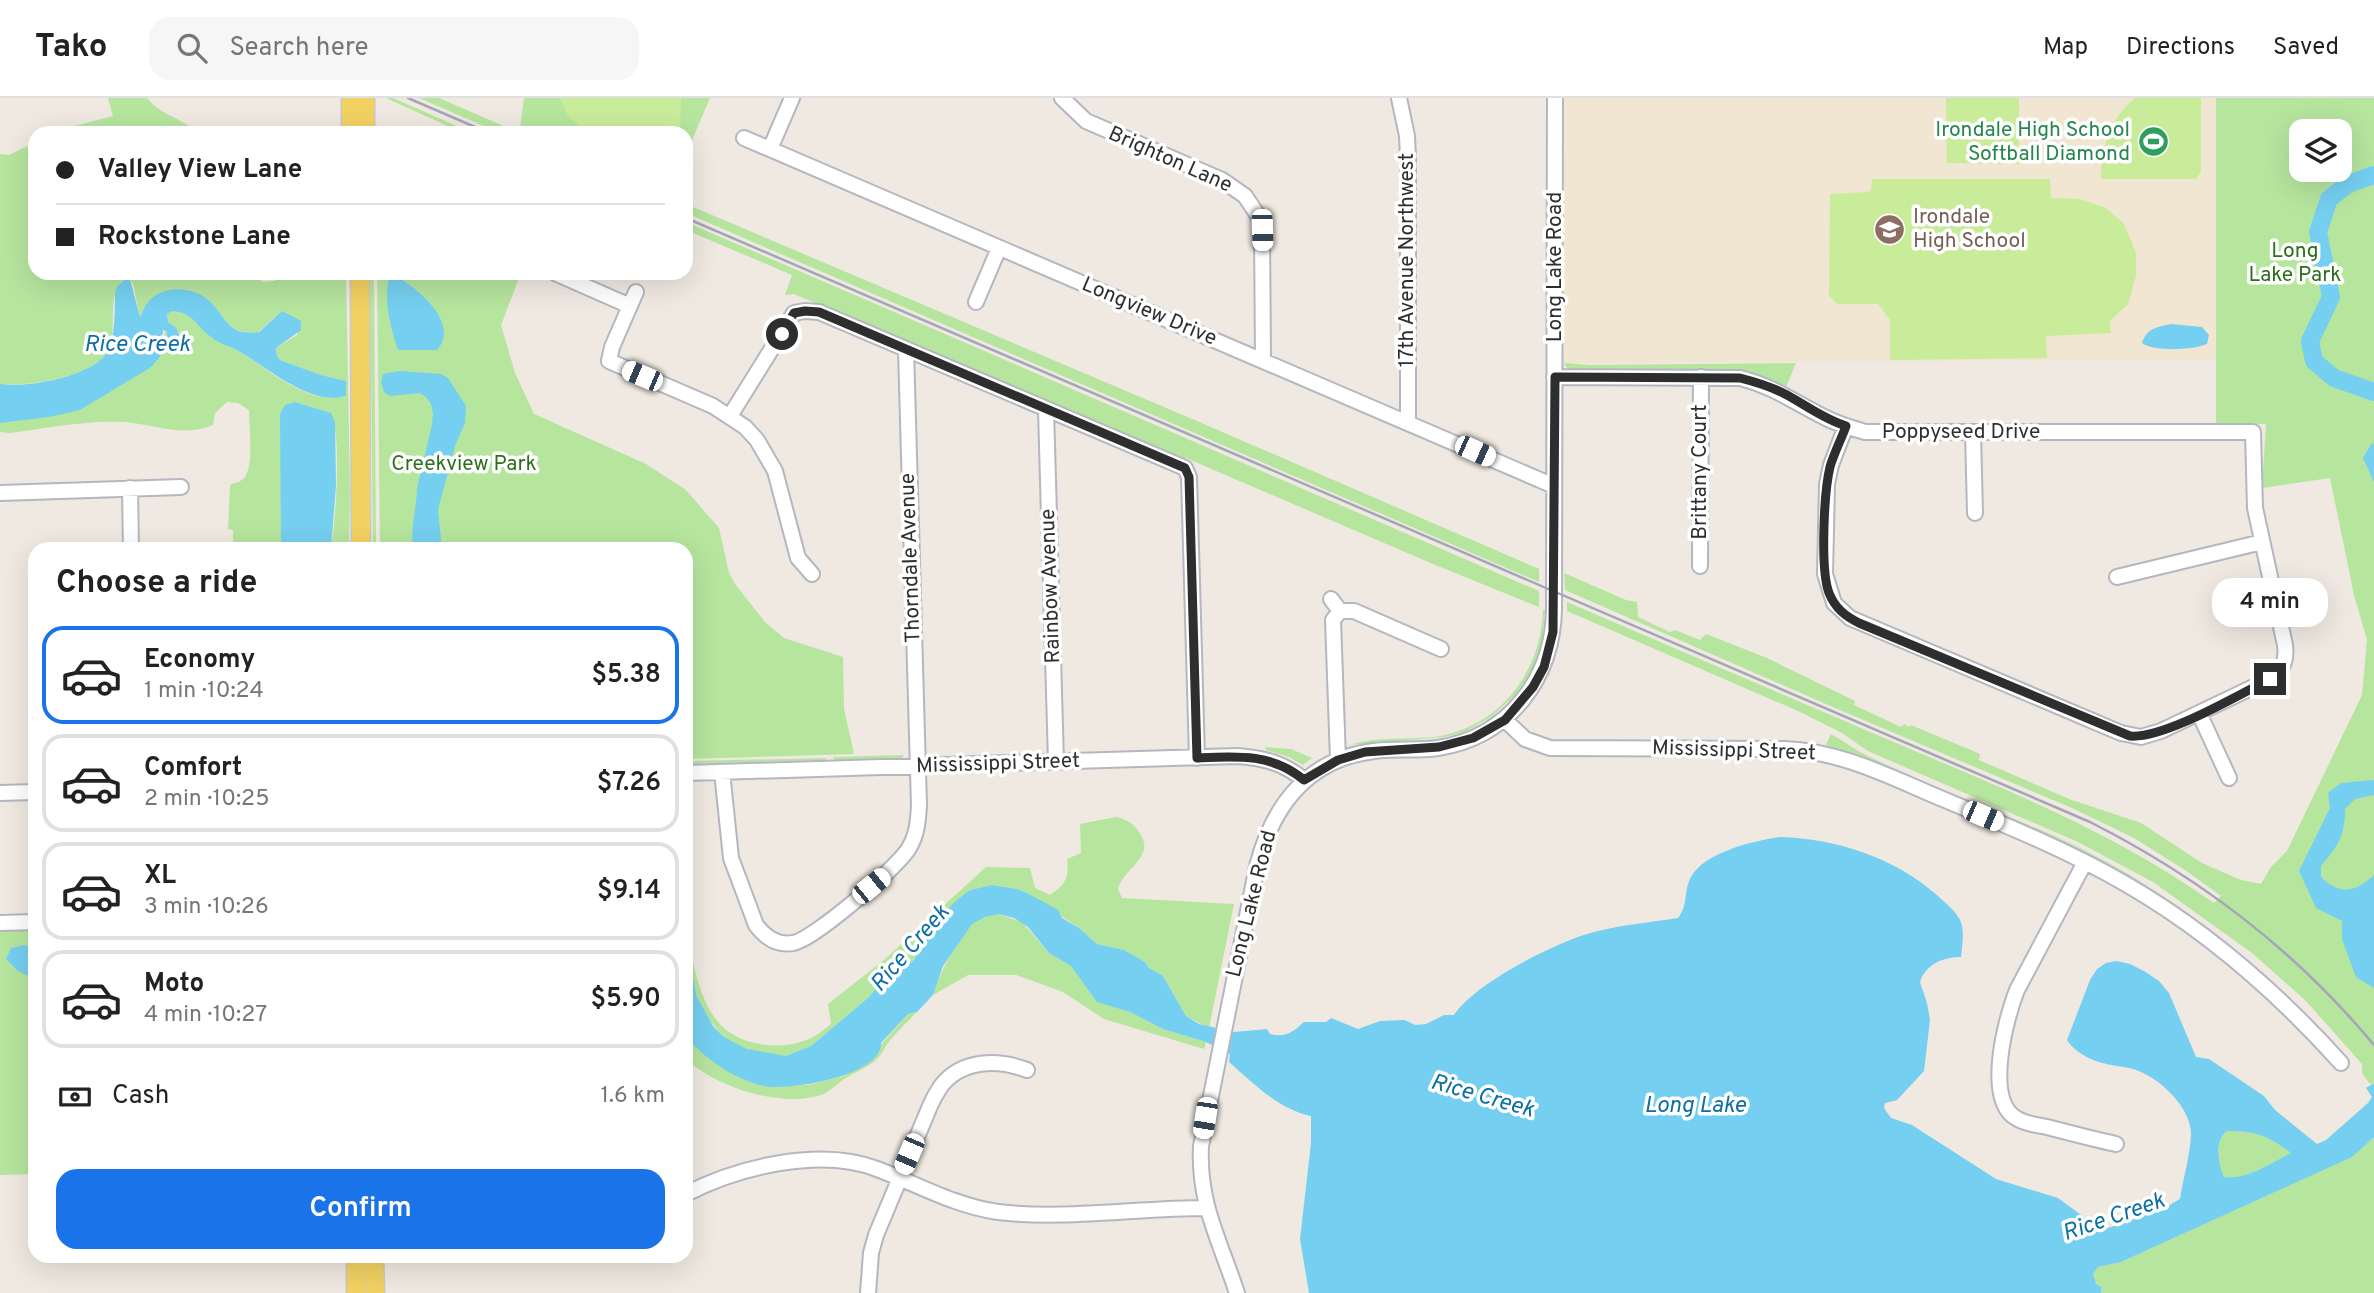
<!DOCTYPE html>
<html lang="en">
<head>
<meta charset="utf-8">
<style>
	:root { --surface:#fff; --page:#f6f6f6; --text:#222; --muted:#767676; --line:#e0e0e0; --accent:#1a73e8 }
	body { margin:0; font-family:Overpass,sans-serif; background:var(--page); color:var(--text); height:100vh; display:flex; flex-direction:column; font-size:26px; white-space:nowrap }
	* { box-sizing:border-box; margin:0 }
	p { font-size:23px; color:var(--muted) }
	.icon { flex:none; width:38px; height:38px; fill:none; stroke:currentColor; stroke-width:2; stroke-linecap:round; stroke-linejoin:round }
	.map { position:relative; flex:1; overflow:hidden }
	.details { position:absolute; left:28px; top:444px; width:665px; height:721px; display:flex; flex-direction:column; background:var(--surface); border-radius:21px; box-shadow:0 7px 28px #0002 }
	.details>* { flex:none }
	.guide { position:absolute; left:28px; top:28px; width:665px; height:154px; border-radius:21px; box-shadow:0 7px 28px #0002; display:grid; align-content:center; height:154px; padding:0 28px; background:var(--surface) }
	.buttons { position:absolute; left:2289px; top:21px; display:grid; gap:14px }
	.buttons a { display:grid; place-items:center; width:63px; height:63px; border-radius:14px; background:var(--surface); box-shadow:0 7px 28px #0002; font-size:35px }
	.end { position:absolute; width:32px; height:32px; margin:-16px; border:9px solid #2e2e2e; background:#fff; box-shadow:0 0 0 4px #fff }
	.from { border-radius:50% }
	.bubble { position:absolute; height:49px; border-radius:21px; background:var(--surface); box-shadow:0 7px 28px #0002; font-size:23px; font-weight:600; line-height:49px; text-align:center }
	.car { position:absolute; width:21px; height:42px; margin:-21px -10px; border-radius:9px; box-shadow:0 0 5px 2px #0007; background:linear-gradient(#fff 24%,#345 0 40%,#fff 0 76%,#345 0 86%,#fff 0) }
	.guide b { display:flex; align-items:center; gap:24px; height:66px; font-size:26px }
	.guide b+b { border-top:2px solid var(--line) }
	.guide i { width:18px; height:18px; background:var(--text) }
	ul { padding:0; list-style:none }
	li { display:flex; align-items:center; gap:21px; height:98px; margin:0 14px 10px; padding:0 14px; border:4px solid var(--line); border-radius:21px }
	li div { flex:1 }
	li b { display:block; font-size:26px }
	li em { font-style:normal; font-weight:600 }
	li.on { border-color:var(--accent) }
	li>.icon { width:63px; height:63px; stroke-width:1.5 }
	h2 { padding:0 28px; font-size:32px; line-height:84px }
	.pay { display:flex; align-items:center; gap:18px; height:77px; padding:0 28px; font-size:26px }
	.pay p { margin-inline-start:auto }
	.action { display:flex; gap:14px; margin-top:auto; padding:14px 28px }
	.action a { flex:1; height:80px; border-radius:21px; background:var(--accent); color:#fff; font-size:28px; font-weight:600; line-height:80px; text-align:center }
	header { display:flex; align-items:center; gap:42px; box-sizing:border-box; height:98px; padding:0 35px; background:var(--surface); border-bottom:2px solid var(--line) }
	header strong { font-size:33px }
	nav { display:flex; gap:38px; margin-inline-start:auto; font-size:24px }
	.search { width:490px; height:63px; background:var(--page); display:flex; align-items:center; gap:18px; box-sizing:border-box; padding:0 24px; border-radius:21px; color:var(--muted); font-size:26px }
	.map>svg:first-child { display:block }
</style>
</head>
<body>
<header>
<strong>Tako</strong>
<div class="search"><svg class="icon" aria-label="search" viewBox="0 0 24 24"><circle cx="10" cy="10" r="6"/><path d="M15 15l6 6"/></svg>Search here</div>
<nav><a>Map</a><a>Directions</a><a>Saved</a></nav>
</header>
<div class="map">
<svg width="2374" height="1195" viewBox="0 0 2374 1195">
	<rect width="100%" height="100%" fill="#efe9e1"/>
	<path fill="#f0e6d1" d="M1564,0H2216L2217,262L1564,265Z"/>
	<path fill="#b6e59e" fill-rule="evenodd" d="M108,0H147C157,14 176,19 191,29V35H47L113,18Z
		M386,0H393L473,35H463Z
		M419,0H439L520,35H500Z
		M524,0H710L686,56V35H534L520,29Z
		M2216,0H2374V985L2370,986L2362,975V966L2306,903L2252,855L2153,784L2078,744L1868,653L1842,635L1798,613L1567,513V504C1679,552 1791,600 1903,648C2012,694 2116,736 2214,805L2221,798L2185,772L2134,740L2072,710L1842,613L1565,492L1564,475L1626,502L1637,504L1638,519L1670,534L1675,532L1700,542L1706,536L1767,560L1855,603L1854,607L1901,629L1904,626L1909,629L1911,627L1980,656L1979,662L2069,701L2141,725L2202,765L2241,782L2261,786L2271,769L2287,753L2362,597L2367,542L2354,497L2330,380L2262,390L2266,326L2216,325ZM2301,33H2340V72H2301Z
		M35,44V175H248L263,184L275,183L279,175H346L350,393L349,451H331C335,426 343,334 330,315L295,304L281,446L283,451H233V432L228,431L230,387C235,385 241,384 245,379C254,365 249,328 249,312L238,305L227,304L215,315L213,327C179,340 157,326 123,324C86,322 47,330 10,335L0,334V325L80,312L157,264L163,250L165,231L169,247L173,227L168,224L167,215L172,213C196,215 195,228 211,239C219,245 230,248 240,254C268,271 310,309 346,298L345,283L321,277L280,262L277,258L276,250L297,237L301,224L282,213L258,234C211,239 224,187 171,193C153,195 148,204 140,219L133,186L130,181H125C106,195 117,228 110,249C100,279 27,289 0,286V56L9,57Z
		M686,106L1197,323L1539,471V484L686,115Z
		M686,124L1539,493V509L1433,466L1186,360L1184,362L794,196L785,197L792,177L686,132Z
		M370,175H374L376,452L373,451Z
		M377,175H521L501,227L515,275L534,316L646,366L686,392L719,430L729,475L735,486L765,524L784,540L843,559L844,611L854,656L686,661V452L380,451Z
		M1564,265L1590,267L1796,265L1786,289L1761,278L1730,272H1571L1566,269Z
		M1543,512H1545L1542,545L1532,573L1515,597L1491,619L1466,633L1445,639L1349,647C1377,638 1405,642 1434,639C1499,630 1541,575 1543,512Z
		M1831,636C1844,643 1855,652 1868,658C1936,692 2009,716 2078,749C2179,799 2262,868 2338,949L2340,954L2242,860L2023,729L1868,662L1826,647Z
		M1265,649L1291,651L1312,660L1303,667L1289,659L1266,652Z
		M904,657L902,660L835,662L833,659Z
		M827,660L825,662L686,666V663Z
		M1116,719C1126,721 1133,725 1139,734C1157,759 1124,769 1118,791L1122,800L1234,806L1209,930L1186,918L1163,878L1148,869L1145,864L1124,852L1097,846L1079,830L1029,796L1016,791L992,787L970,792L918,845L915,861L911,865L888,877L869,899L811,948L786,958L756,954L736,947L724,939L706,918L697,899L686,845V832C693,861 697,895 715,920C734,948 780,954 809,941C817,938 824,931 831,926L828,906L884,862L986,769L1030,770L1035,790L1050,797C1066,786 1069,780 1067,761L1081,755L1080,726Z
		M992,816H998L1022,824L1049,855L1071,868L1097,903L1130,914L1163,931L1206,944L1204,951L1104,921L1063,894L1016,877H968L933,897C937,881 959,837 971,826C977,822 985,819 992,816Z
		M35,831V1076L0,1077V833Z
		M917,914C908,923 899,932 891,941C885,948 882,957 875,963C865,971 853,975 843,982C835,987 831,993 821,997C780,1010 716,989 686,961V936L701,954L764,988L808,987L843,978L880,948L908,916Z
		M2227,1033C2257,1033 2268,1038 2292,1055C2271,1065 2248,1082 2223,1079C2218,1065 2214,1043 2227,1033Z
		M2374,1039V1195H2101L2102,1189L2096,1186L2093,1176L2098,1169L2121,1164L2351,1059Z"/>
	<path fill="#c9ec9a" d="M560,0H681L680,35H587L568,18Z
		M1946,0H2019V66L1947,65Z
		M2135,0H2201V74L2196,81H2101C2101,50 2110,20 2135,0Z
		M1872,81H2050L2051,100L2080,101L2106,110L2124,126L2136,155V178L2128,206L2110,223L2111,235L2046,238L2047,260L1890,262V222L1878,206H1837L1829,198L1830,96L1868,94L1871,92Z"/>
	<path fill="#75cff0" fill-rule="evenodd" d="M390,175C413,186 462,224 437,252H398C390,227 383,202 390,175Z
		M125,181H130L140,219C143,213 146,205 151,201C166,187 192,189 207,201C227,217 224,238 259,234L282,213L301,223V232L276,250L277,258L280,262L321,277L346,283V298C311,309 268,270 240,254C231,248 219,246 211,239C195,228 195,215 172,213L167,216L168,224C177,229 181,235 178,245L173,249L169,247L166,233L163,232C161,252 166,258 148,271L80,312L49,319L0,325V286C28,290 90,279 107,255C115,243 115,210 115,195L117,189Z
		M2171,226L2202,229L2209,237L2207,246C2194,252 2153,254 2142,245C2147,230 2157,229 2171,226Z
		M399,273L441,276L448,280L466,308L465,325L455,348L438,412L442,451H414C409,432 417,411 417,390L432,327L433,315L431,306L426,299L420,295L390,298L384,294L381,284L383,276Z
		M295,304L331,315L335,324L336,387L331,451H283L281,446L280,316L285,307Z
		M2372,345L2374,346V384L2363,360Z
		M2374,682V697L2355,701L2345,711C2345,738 2338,748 2321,768V779C2340,798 2356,794 2374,777V890L2356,879L2342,841V823L2316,810L2299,773L2330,710L2328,695L2341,685Z
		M1780,739C1837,741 1894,759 1938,798C1945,805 1955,812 1960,822C1965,832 1962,848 1961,859C1943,859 1926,866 1920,884L1927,905L1930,922L1924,973L1897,1002L1885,1005L1884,1010L1891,1020L1912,1027L1996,1081L2058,1100L2084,1119L2108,1130L2161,1112L2180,1101C2183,1081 2190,1058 2191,1037C2192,1007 2152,972 2124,969C2102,966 2080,961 2067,942L2090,882L2097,871L2106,865L2116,863L2130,866L2144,873L2159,883L2169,895L2196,959L2209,961L2264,998L2275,1012L2317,1046L2326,1042L2368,1005L2372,999L2366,990L2374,985V1039L2352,1059L2121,1164L2098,1169L2093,1176L2096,1186L2102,1189L2101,1195H1309L1300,1141L1311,1045V1018C1278,1011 1253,985 1229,964L1230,956L1206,944L1163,931L1130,914L1097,904L1071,868L1049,855L1028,829L1014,820L998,816L985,819L972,826L943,868L933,897L917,914L908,916L881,945C882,978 789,993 764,988C743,983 724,973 707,959C701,954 689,944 686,936C684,930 686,920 686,914C686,891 686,868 686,845L697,899L713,928L724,939L747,951L786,958L811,948L869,899L888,877L911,865L915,861L918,845L925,834L956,803L970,792L992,787L1017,791L1029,796L1058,812L1062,820L1079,830L1097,846L1124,852L1145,864L1148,869L1163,878L1186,918L1199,926L1234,934L1267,931L1270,936C1286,940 1293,934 1304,924H1326L1331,920L1358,931L1380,923L1405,922L1415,927L1426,926L1444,917H1454C1474,886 1551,847 1587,836C1616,827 1648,825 1678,820C1689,806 1683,794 1691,779C1705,754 1753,743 1780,739ZM2227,1033C2257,1033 2268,1038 2291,1055C2271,1065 2247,1082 2224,1079C2218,1065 2214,1043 2227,1033Z
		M24,847L35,851V882L17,872L6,861L11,850Z"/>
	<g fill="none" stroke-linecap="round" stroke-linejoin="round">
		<path stroke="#75cff0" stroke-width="18" d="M2374,77L2348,86L2329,101L2318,134L2331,199L2310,243L2314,263L2334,280L2374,294"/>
		<defs>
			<path id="minor" d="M1062,0L1086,23L1222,82L1245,98L1259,119L1262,132L1263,262
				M1399,0L1407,38L1408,60V324
				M744,40L1554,388
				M770,51L792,0
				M555,175L630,208
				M636,194L612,249L609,263L713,308L745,329L757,342L775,373L798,460L812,476
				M976,204L999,150
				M1554,279L1740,280C1773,288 1794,304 1824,319C1837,326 1851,330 1865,334H2253L2255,410L2285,547C2287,562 2283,573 2270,581L2161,633L2141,639L2121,635L1850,520L1834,505L1825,476L1827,386L1831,367L1846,328
				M1046,312L1056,664
				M730,318L794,215L805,213L819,214L1185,370L1189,379L1197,660
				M1973,335L1975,415
				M130,390L131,452
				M0,395L181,389
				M1700,468L1701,279
				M2117,479L2262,444
				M1331,501L1340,513
				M2199,615L2229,680
				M1505,622L1525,641L1550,650L1784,651C1842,653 1892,680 1945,702C2005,727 2067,752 2124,785C2206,832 2278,895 2341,965
				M1338,662L1333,522L1340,513H1354L1441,551
				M722,674L731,760L756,827C765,839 777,848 793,845C813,842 898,769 909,750C917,737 918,723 919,708L906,252
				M686,675L1238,658C1264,660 1284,665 1304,682
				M0,695L35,694
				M2085,764L2017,892C2006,920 1984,1001 2016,1020C2025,1026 2037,1027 2047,1029C2070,1035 2093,1041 2116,1046
				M0,825L35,824
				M686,1096C738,1069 820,1049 877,1071C917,1086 955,1108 998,1114C1063,1122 1139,1110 1206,1110
				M868,1195L871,1155L876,1137L930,1008C933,1001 937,994 941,988C962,961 998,961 1027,972
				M1237,1195C1220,1143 1198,1105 1201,1048L1257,768C1273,707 1308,661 1374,653C1396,650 1417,653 1438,650C1509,639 1553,580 1554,511L1555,0"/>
			<path id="major" d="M351,0V35
				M365,0V35
				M360,175L361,452
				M356,1158V1195
				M374,1158L375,1195"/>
		</defs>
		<use href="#minor" stroke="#b4b7c1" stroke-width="18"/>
		<use href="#major" stroke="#c9c9c9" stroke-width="21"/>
		<use href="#minor" stroke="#fff" stroke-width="14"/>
		<use href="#major" stroke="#f2d163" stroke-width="18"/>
		<path stroke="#a3a6b8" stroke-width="2.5" d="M408,0L489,35
			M686,120L2090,724C2199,779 2296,853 2374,947"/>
	</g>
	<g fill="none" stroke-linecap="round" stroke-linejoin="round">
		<path stroke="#2e2e2e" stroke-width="9" d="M782,236L794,215L805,213L819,214L1185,370L1189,379L1197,660C1236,658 1272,655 1304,682L1338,662L1365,654L1439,649L1473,640L1505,622L1533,589L1544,569L1553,534L1555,279L1740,280C1756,284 1772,289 1787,297C1807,308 1824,321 1846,328C1841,342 1834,355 1830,369C1824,394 1820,471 1829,495C1835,510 1845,518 1859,525L2130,638C2164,641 2238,597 2270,581"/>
	</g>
	<defs>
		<symbol id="stadium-disc" viewBox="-11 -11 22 22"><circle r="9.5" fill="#2e9e5b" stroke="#fff"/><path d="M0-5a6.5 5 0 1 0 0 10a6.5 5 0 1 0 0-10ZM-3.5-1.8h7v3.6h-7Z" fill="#fff"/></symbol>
		<symbol id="school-disc" viewBox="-11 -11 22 22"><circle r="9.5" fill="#8d6e63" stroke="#fff"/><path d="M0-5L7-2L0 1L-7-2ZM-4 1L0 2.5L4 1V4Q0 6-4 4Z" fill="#fff"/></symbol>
	</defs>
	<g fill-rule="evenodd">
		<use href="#stadium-disc" x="2136" y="26" width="35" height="35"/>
		<use href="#school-disc" x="1872" y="114" width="35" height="35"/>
	</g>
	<g text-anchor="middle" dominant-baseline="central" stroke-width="7" stroke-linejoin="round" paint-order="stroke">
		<g font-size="21" fill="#27864d" stroke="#fff" text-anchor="end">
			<text x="2130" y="32">Irondale High School<tspan x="2130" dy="24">Softball Diamond</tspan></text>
		</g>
		<g font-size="21" fill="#2e2e2e" stroke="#fff">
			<text transform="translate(1170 62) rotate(24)">Brighton Lane</text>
			<text transform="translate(1407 162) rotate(-90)">17th Avenue Northwest</text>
			<text transform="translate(1555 169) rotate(-90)">Long Lake Road</text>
			<text transform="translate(1149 214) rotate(23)">Longview Drive</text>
			<text x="1961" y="334">Poppyseed Drive</text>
			<text transform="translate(1700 374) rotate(-90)">Brittany Court</text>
			<text transform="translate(911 460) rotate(-92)">Thorndale Avenue</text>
			<text transform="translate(1051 488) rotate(-92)">Rainbow Avenue</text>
			<text transform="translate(1734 653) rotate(2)">Mississippi Street</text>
			<text transform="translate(998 666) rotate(-2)">Mississippi Street</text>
			<text transform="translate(1252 806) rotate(-76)">Long Lake Road</text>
		</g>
		<g font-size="21" fill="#785e54" stroke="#fff" text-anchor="start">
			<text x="1913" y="119">Irondale<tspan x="1913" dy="24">High School</tspan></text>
		</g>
		<g font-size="21" fill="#2c6e1b" stroke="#fff">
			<text x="2295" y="153">Long<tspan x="2295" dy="24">Lake Park</tspan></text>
			<text x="464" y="366">Creekview Park</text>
		</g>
		<g font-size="23" font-style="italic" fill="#0d6fa3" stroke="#fff">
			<text x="137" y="247">Rice Creek</text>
			<text transform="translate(911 851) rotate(-49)">Rice Creek</text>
			<text transform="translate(1482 999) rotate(16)">Rice Creek</text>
			<text x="1695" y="1008">Long Lake</text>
			<text transform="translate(2114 1120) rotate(-19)">Rice Creek</text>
		</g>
	</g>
</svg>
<div class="buttons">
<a><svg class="icon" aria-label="layers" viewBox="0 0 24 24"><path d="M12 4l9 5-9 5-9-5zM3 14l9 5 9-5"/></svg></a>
</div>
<i class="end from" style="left:782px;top:236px"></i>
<i class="end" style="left:2270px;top:581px"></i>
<div class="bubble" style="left:2212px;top:480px;width:116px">4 min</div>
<i class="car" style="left:1262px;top:132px;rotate:178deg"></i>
<i class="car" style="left:642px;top:278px;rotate:293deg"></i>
<i class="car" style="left:1475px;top:353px;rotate:114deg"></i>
<i class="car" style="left:1983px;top:718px;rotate:113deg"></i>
<i class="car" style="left:871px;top:788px;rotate:51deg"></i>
<i class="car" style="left:1205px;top:1020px;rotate:189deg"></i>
<i class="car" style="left:909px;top:1056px;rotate:203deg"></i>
<div class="guide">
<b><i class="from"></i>Valley View Lane</b>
<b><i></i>Rockstone Lane</b>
</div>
<section class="details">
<h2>Choose a ride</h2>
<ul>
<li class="on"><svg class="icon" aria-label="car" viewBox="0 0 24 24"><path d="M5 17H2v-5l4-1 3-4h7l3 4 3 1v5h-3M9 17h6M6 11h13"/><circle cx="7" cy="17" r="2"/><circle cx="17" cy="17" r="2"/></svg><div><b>Economy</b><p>1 min · 10:24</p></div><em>$5.38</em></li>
<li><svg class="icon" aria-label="car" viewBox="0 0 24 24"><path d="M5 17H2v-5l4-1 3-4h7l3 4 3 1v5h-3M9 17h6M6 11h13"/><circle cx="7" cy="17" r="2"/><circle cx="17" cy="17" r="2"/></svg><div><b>Comfort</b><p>2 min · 10:25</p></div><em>$7.26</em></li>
<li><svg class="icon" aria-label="car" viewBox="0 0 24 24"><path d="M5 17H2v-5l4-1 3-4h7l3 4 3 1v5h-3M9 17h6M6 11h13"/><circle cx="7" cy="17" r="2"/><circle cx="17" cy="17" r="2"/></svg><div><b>XL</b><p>3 min · 10:26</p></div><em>$9.14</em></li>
<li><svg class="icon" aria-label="car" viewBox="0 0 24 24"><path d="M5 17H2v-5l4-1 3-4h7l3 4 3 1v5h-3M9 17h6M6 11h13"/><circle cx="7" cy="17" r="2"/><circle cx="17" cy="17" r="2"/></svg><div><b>Moto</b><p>4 min · 10:27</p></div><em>$5.90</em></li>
</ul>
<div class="pay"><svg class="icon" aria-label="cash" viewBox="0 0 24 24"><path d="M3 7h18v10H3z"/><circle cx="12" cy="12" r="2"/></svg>Cash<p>1.6 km</p></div>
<div class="action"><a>Confirm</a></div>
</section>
</div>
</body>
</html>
